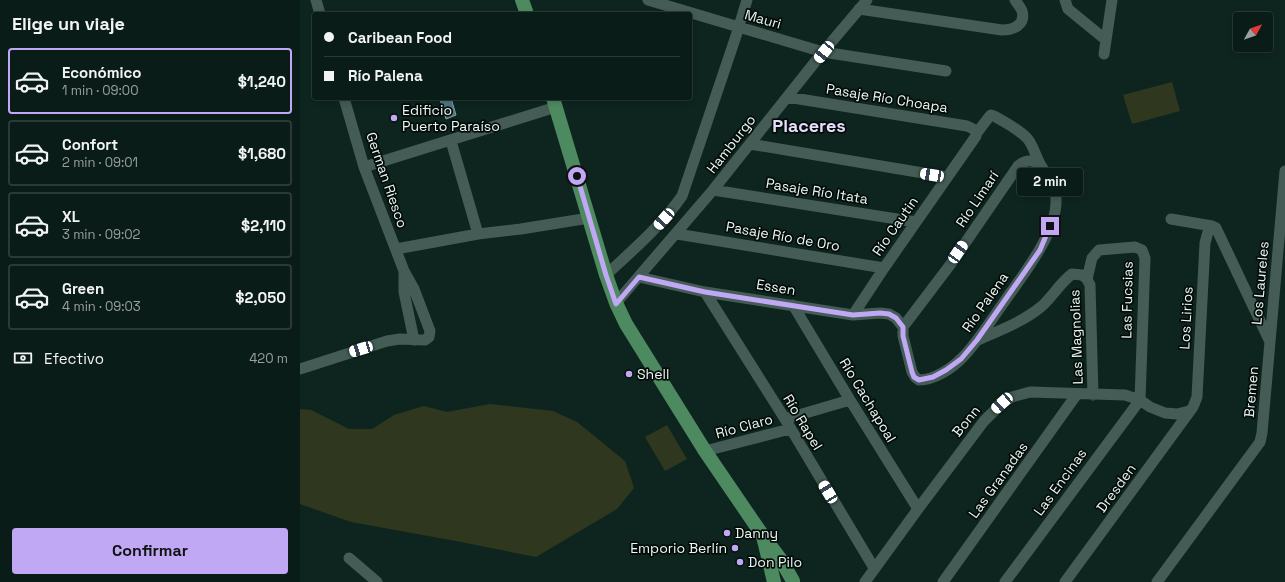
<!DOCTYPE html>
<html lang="es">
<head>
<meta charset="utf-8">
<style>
	:root { --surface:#0a1c17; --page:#132520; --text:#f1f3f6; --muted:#99a1a1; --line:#2a3a36; --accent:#c0a8f4 }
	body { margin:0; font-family:"Space Grotesk",sans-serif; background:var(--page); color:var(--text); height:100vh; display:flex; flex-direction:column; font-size:15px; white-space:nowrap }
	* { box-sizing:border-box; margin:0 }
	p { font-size:13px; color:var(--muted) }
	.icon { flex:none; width:22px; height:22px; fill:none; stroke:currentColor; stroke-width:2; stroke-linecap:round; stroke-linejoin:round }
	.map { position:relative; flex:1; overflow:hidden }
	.sheet { display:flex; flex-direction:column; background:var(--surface); width:300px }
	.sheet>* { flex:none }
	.top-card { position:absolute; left:12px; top:12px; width:380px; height:88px; border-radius:4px; box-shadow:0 2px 6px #0003,0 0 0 1px var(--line); display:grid; align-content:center; height:88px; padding:0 12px; background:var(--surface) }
	.needle { width:26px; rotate:50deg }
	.buttons { position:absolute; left:933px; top:12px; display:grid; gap:8px }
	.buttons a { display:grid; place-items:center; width:40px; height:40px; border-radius:4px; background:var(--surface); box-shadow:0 2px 6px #0003,0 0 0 1px var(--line); font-size:20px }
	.end { position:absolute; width:18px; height:18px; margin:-9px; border:5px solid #c0a8f4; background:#111; box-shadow:0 0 0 2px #111 }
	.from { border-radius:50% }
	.bubble { position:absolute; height:28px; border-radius:4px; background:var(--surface); box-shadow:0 2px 6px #0003,0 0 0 1px var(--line); font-size:13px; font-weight:600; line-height:28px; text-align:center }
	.car { position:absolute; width:12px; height:24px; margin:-12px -6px; border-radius:5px; box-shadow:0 0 3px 1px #0007; background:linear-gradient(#fff 24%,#345 0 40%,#fff 0 76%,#345 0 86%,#fff 0) }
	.top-card b { display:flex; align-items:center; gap:14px; height:38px; font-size:15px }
	.top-card b+b { border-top:1px solid var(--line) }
	.top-card i { width:10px; height:10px; background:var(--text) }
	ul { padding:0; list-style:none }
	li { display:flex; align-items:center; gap:12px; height:66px; margin:0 8px 6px; padding:0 4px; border:2px solid var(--line); border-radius:4px }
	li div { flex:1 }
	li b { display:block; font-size:15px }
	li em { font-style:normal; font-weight:600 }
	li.selected { border-color:var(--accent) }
	li>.icon { width:36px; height:36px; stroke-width:1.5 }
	h2 { padding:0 12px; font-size:18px; line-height:48px }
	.pay { display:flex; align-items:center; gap:10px; height:44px; padding:0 12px; font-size:15px }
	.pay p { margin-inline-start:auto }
	.action { display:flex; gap:8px; margin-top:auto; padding:8px 12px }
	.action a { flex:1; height:46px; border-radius:4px; background:var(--accent); color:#111; font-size:16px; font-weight:600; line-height:46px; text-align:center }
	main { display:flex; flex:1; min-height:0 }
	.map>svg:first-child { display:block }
</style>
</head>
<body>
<main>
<section class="sheet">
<h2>Elige un viaje</h2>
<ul>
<li class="selected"><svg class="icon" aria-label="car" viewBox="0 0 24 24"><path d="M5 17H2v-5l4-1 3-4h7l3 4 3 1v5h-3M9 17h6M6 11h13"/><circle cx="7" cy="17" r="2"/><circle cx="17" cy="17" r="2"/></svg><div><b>Económico</b><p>1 min · 09:00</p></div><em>$1,240</em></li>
<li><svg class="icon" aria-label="car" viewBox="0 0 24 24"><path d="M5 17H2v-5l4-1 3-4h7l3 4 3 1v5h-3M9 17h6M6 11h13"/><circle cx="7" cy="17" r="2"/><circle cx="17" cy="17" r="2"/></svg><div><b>Confort</b><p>2 min · 09:01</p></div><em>$1,680</em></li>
<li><svg class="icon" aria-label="car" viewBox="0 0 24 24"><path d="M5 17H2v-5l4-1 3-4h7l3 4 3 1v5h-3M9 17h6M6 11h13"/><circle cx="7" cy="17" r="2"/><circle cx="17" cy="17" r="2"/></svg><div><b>XL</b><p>3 min · 09:02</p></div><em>$2,110</em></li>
<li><svg class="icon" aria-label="car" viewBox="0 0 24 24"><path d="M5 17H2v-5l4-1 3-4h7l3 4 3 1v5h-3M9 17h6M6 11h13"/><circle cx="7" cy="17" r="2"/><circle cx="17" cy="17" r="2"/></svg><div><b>Green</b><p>4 min · 09:03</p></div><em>$2,050</em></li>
</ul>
<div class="pay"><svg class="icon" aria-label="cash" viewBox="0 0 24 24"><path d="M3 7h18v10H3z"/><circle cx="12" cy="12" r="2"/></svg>Efectivo<p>420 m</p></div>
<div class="action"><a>Confirmar</a></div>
</section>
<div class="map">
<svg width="985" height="582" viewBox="0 0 985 582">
	<rect width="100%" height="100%" fill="#0e251f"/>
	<path fill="#2f381e" d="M872,82L880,111L832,124L823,95Z
		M190,404L253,411L277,422L325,461L334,488L317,509L236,557L156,541L51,522L0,504V409L11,410L49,429H72L94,415L124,406L147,412Z
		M367,425L387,459L365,471L345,437Z"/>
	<path fill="#517583" stroke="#7f9ca5" d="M143,98H151L156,115L146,119L140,99Z"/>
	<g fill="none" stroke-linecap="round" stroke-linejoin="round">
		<path stroke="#445c55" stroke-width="11" d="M16,0L20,14
			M348,0L523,52L646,71
			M765,0L768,9L806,40
			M559,9L702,30C713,30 726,25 722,11C721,8 717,3 715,0
			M804,54L812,0
			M487,97L667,126C672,128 677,130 676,136L584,268L553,315
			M151,141L178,234
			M450,144L647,177
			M64,167L256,107
			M413,190L616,222
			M871,219L912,226L916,228L970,342
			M377,234L584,268
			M96,249L178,234L221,229L289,218
			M104,271V292L114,340
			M306,275C333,250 361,226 382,196L436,36L447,0
			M339,277L405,292L553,315L580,313L589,314L596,318L603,327
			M787,279L790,285L793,395
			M405,292L485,419L574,568
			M316,303L413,190L523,52L567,0
			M493,305L550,400L618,509
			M603,327V336L612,372L615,377L619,380C634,380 651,369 662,358C677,343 689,323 702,305C721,277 758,233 756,198C755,183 745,174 739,162C735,154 733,145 727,138C718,129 705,122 694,116L691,115L689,117L676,134
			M603,327L650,265L718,166C725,160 731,159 740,164
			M678,340C700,330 723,322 742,306C753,296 760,283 772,274L782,275L787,279
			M0,369L87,341L100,339L125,340L129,337L130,331L114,289L104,271L64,167L44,98
			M485,419L550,400
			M405,451L490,429
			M49,558L77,582
			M565,582L618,509L684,421L702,403L712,397L730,392L825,395L840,400L850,407L865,413L877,414L889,411
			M643,582L777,394
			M705,582L840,400L845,258L842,250L835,247L799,250L792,258L787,279
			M765,582L893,407L897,397L905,243L908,232L912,226
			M857,582L960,442L962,433L985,171"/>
		<path stroke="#4e8a60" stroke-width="14" d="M222,0L227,14
			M253,98L306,275L316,303L326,324L405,451L463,536L474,582
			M466,540L481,560L493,581"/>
	</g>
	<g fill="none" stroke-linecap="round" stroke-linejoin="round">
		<path stroke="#c0a8f4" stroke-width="5" d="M277,176L306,275L316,304L339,277L405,292L553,315L580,313L589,314L596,318L603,327V336L612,372L614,377L619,380L633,377L646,370L661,359L677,340L740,250L750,226"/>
	</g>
	<g fill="#c0a8f4" stroke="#040c09" stroke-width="1.5">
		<circle cx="94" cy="118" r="4"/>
		<circle cx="329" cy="374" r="4"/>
		<circle cx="427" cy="533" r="4"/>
		<circle cx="435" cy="548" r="4"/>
		<circle cx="440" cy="562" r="4"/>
	</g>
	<g text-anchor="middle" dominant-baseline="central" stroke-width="3.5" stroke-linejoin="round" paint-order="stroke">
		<g font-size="14" fill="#eaf7f3" stroke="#040c09">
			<text transform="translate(463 19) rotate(16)">Mauri</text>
			<text transform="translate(587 98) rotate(9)">Pasaje Río Choapa</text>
			<text transform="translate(431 144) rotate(-52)">Hamburgo</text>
			<text transform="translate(87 180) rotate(71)">German Riesco</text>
			<text transform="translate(517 191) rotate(9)">Pasaje Río Itata</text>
			<text transform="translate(677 199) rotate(-56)">Río Limarí</text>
			<text transform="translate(595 226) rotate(-55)">Río Cautin</text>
			<text transform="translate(483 236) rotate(10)">Pasaje Río de Oro</text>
			<text transform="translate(960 283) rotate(-85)">Los Laureles</text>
			<text transform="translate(476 287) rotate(9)">Essen</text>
			<text transform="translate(827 300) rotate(-89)">Las Fucsias</text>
			<text transform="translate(685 302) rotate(-55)">Río Palena</text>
			<text transform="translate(886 318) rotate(-87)">Los Lirios</text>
			<text transform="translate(776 337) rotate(-92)">Las Magnolias</text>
			<text transform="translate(951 392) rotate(-85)">Bremen</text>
			<text transform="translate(568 400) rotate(59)">Río Cachapoal</text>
			<text transform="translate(666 421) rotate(-51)">Bonn</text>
			<text transform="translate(503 422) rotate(59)">Río Rapel</text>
			<text transform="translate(444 426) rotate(-15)">Río Claro</text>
			<text transform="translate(698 480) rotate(-54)">Las Granadas</text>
			<text transform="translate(760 482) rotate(-54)">Las Encinas</text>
			<text transform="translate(816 488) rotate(-54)">Dresden</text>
		</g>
		<g font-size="14" fill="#eaf7f3" stroke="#040c09" text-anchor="start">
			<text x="102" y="110">Edificio<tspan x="102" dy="16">Puerto Paraíso</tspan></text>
			<text x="337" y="374">Shell</text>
			<text x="435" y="533">Danny</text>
			<text x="427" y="548" text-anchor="end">Emporio Berlín</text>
			<text x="448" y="562">Don Pilo</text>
		</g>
		<g font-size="18" font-weight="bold" fill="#e4dcf9" stroke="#040c09">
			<text x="509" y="125">Placeres</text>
		</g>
	</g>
</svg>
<div class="buttons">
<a><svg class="needle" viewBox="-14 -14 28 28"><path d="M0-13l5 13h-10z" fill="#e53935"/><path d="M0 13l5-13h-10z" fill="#99a1a1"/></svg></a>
</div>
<i class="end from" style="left:277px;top:176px"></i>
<i class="end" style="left:750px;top:226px"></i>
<div class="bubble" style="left:717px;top:168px;width:66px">2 min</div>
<i class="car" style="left:524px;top:52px;rotate:219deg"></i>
<i class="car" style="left:632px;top:175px;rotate:279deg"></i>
<i class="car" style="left:364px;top:219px;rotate:222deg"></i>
<i class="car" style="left:658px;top:252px;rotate:34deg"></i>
<i class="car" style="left:61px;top:349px;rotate:253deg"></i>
<i class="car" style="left:702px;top:403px;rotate:228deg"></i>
<i class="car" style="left:528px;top:492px;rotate:329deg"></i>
<div class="top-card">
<b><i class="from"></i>Caribean Food</b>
<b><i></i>Río Palena</b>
</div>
</div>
</main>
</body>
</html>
